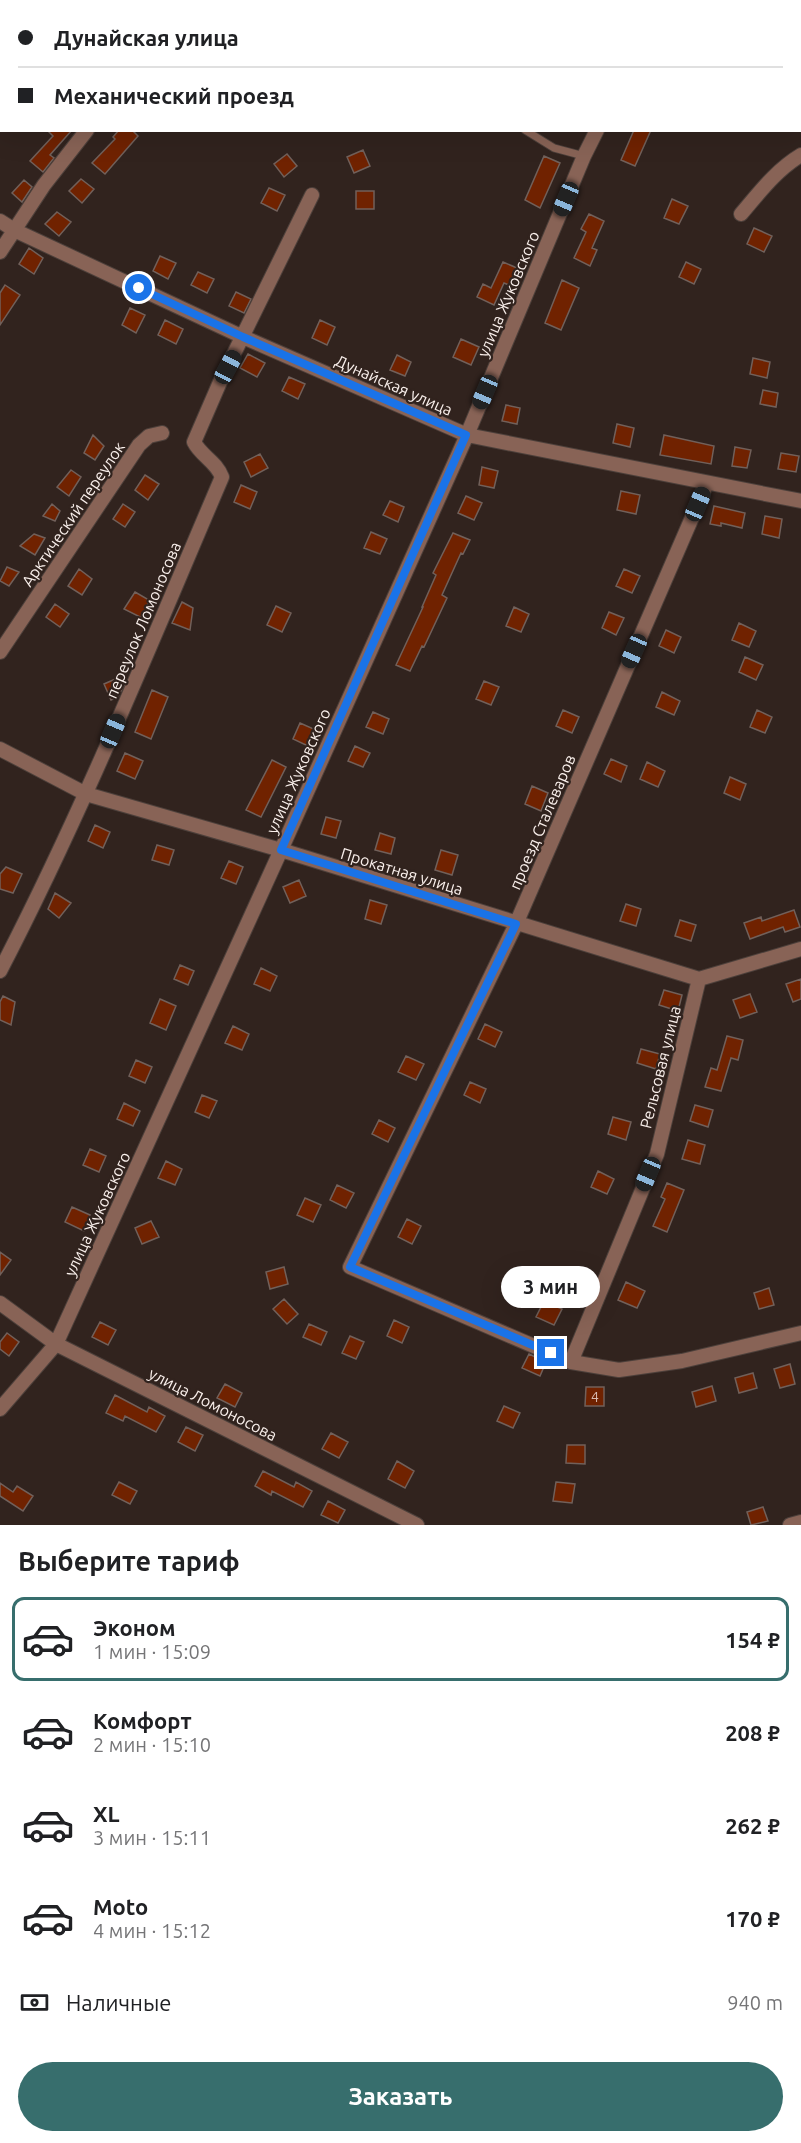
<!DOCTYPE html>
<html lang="ru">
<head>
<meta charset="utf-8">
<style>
	:root { --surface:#fff; --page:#f6f6f6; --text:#202124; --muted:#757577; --line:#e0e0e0; --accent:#376e6d }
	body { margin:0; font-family:Ubuntu,sans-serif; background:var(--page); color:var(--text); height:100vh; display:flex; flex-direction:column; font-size:22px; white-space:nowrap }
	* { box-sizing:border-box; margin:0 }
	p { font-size:20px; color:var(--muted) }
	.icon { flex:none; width:33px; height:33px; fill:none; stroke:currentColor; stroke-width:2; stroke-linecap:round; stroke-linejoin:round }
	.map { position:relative; height:1525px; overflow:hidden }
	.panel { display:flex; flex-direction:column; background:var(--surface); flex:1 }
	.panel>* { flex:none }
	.banner { position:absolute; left:0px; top:0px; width:801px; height:132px; box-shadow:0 6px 24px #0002; display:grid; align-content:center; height:132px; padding:0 18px; background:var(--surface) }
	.end { position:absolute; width:27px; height:27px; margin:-14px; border:8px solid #1a73e8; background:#fff; box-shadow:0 0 0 3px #fff }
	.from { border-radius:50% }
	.bubble { position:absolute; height:42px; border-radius:21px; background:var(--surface); box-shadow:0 6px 24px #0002; font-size:20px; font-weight:700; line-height:42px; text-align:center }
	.car { position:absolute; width:18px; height:36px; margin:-18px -9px; border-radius:8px; box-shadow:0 0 4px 2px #0007; background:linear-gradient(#222 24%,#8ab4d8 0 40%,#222 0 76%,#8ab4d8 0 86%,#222 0) }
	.banner b { display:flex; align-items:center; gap:21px; height:57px; font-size:22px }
	.banner b+b { border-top:2px solid var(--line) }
	.banner i { width:15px; height:15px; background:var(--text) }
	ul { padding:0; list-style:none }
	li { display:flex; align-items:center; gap:18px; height:84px; margin:0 12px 9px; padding:0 6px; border:3px solid transparent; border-radius:12px }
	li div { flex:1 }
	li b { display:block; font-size:22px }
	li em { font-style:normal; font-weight:700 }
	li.on { border-color:var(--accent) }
	li>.icon { width:54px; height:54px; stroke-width:1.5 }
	h2 { padding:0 18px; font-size:27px; line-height:72px }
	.pay { display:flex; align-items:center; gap:15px; height:66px; padding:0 18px; font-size:22px }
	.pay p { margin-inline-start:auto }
	.button { display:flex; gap:12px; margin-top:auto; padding:12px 18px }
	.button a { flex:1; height:69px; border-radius:36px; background:var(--accent); color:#fff; font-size:24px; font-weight:700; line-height:69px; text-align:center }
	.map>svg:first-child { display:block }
</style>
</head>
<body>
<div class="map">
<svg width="801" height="1525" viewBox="0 0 801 1525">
	<rect width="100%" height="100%" fill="#31231e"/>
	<path fill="#702200" stroke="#71605a" stroke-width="1.5" d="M47,130H72L50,155L54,158L43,172L30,161L53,136Z
		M119,130H132L138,136L105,174L92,163L115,139L113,137Z
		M634,130H651L635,166L621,160Z
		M363,150L370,166L354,173L347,157Z
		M287,154L297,166L284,177L274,164Z
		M544,156L560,163L540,208L525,200Z
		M81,179L94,189L82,203L69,191Z
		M24,180L32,187L22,202L12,193Z
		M269,188L285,195L277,211L261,203Z
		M356,191H374V209H356Z
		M672,199L688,206L679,224L664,218Z
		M57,212L71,222L59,236L45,224Z
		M589,214L604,221L592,248L597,250L590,266L574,258L586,232L581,229Z
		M754,228L772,236L764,252L747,244Z
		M29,248L43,258L34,274L19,264Z
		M160,256L176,263L168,279L153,271Z
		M503,262L517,268L509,285L504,283L494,305L477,297L483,284L491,288Z
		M686,262L701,269L694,284L679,277Z
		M198,272L214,279L207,293L191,285Z
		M562,280L579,288L561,330L545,323Z
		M5,285L20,295L0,325V293Z
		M236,292L251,299L244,313L229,306Z
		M130,308L145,315L136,333L122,325Z
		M165,320L183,329L176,344L158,335Z
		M320,320L335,327L327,345L312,338Z
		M461,339L479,347L471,365L453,357Z
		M248,354L265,363L257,377L240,368Z
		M397,355L411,362L405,376L390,370Z
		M753,358L770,362L767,378L750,374Z
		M289,377L305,384L298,399L282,391Z
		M763,390L778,393L776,407L760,404Z
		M506,405L520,408L517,424L502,421Z
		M617,424L634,428L630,447L613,443Z
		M93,435L104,446L95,460L84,453Z
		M664,435L714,446L711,464L660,455Z
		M735,447L751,450L747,468L732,466Z
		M781,453L799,456L796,472L778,469Z
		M260,454L268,468L251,477L244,462Z
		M482,467L498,471L494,488L479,485Z
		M71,470L81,477L69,496L57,487Z
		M145,475L159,484L148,500L135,490Z
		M241,485L257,492L250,509L234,502Z
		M621,491L640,495L636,514L617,510Z
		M466,496L482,503L474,520L458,513Z
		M390,501L404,507L398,522L383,515Z
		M52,504L60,511L55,521L43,516Z
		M123,504L135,512L125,527L113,519Z
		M714,506L745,513L742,528L721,523V526L710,524Z
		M765,516L782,519L779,538L762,534Z
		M371,532L387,539L380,554L364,548Z
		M453,533L470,540L463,554L461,553L442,595L447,598L424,647L422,646L410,671L396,665L423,607H422L436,575L433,573Z
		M34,534L45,538L35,555L20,546Z
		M7,567L19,572L9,586L0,581Z
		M79,569L92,579L82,595L68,586Z
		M624,569L640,576L632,593L616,586Z
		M135,592L149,600L144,619L124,609Z
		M182,602L193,608L190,630L172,623Z
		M55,604L69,614L60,627L46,617Z
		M276,606L291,613L282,632L267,625Z
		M514,607L529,614L521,632L506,626Z
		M609,612L624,618L616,635L602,628Z
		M739,623L756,631L749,647L732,640Z
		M666,630L681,637L674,653L659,646Z
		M745,657L763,665L756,680L739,672Z
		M120,677L124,685L118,697L111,700L104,684Z
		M484,681L499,687L491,705L476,699Z
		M152,690L168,697L151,739L135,732Z
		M662,692L680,701L674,715L656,707Z
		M563,710L579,717L572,733L556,726Z
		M757,710L772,717L765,733L750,727Z
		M373,712L389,719L383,734L366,727Z
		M300,723L316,730L308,746L293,739Z
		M355,746L370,753L363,767L348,761Z
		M125,753L143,761L135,779L117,771Z
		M611,759L627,766L621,782L604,774Z
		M272,760L286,767L261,817L246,810Z
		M647,762L665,771L658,787L640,779Z
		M730,777L746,784L740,800L724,793Z
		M532,786L548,793L541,811L525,804Z
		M326,817L341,821L336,838L321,834Z
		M95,825L110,832L103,848L88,841Z
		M380,833L395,838L391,854L375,850Z
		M157,845L174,850L169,865L152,860Z
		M441,850L458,855L452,875L435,870Z
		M229,861L243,867L236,884L221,878Z
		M6,867L22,874L13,893L0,889V874Z
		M299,880L306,896L290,903L283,887Z
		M55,893L71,903L59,918L48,909Z
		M370,900L387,905L381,924L365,919Z
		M626,904L641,909L636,926L620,921Z
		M794,910L800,927L785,932L783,927L750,939L744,923L761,917L762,921Z
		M680,920L696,925L691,941L675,936Z
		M180,965L194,971L188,985L174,979Z
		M261,968L277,976L270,991L254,984Z
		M801,979V999L793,1002L786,984Z
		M664,990L682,995L678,1011L659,1005Z
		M750,994L757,1012L740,1018L733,1000Z
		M3,996L15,1002L11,1025L0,1020V1002Z
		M160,999L176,1006L166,1030L150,1023Z
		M485,1024L502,1032L495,1047L478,1039Z
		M233,1026L249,1034L242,1050L225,1043Z
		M727,1036L743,1040L738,1060L731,1058L721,1091L705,1087L711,1068L717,1070Z
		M641,1049L660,1054L656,1069L637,1063Z
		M406,1056L424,1064L416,1080L398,1072Z
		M136,1060L152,1067L145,1083L129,1076Z
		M470,1082L486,1089L480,1103L464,1095Z
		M202,1095L217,1101L209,1118L195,1112Z
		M124,1103L140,1111L133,1126L117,1119Z
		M695,1105L713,1110L708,1127L690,1121Z
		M613,1117L631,1122L626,1140L608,1134Z
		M379,1120L395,1128L388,1142L372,1134Z
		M688,1140L705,1145L700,1164L682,1159Z
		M90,1149L106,1156L99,1172L83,1165Z
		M166,1161L182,1169L175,1185L158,1178Z
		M598,1171L614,1179L607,1194L591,1187Z
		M667,1183L684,1190L667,1232L653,1226L665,1199L661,1197Z
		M337,1185L354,1193L346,1208L330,1200Z
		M305,1198L321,1205L313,1222L297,1215Z
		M72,1207L90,1215L84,1231L65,1222Z
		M407,1219L421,1226L412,1244L398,1237Z
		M151,1221L159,1237L142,1244L135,1228Z
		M0,1252L11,1260L0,1275Z
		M284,1267L288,1284L270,1289L266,1272Z
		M626,1282L645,1291L637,1308L618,1300Z
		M769,1288L774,1305L759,1309L754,1293Z
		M284,1299L298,1314L287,1324L273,1309Z
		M544,1301L562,1309L554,1325L536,1317Z
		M394,1320L409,1327L402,1343L387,1336Z
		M100,1322L116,1330L108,1345L92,1337Z
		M309,1324L327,1332L321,1345L303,1337Z
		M7,1333L19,1342L9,1356L0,1349V1342Z
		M350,1336L364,1342L356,1359L342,1353Z
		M529,1354L546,1362L540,1376L522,1368Z
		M790,1364L795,1384L780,1388L774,1369Z
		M753,1373L757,1388L739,1393L735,1378Z
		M225,1384L242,1393L235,1407L217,1398Z
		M712,1386L716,1401L696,1407L692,1392Z
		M586,1387H604V1406H585Z
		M115,1395L147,1412L149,1407L165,1416L156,1432L125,1416L123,1421L106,1413Z
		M504,1406L520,1413L513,1428L497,1421Z
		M186,1427L203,1435L195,1451L178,1442Z
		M331,1433L348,1442L339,1458L322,1449Z
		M567,1445H585V1464L566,1463Z
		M397,1461L414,1471L405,1488L388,1479Z
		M263,1471L294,1487L296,1482L312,1491L303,1507L272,1491L271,1495L255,1486Z
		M119,1482L137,1491L130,1504L112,1495Z
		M556,1482L575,1484L572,1503L553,1501Z
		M0,1483L13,1492L17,1486L33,1496L23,1511L0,1496Z
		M328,1501L345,1510L338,1523L321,1515Z
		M763,1507L768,1521L751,1525L747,1512Z"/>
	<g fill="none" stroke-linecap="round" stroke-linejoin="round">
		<defs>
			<path id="lane" d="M525,130L554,148L584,156"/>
			<path id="street" d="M693,0L699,2
				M200,2L202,0
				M662,2L663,0
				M800,21H801
				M741,214C759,193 776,170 801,155
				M0,221L14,230L243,337L467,435L801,501
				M0,252L44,185L87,130
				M707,483L516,924L350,1267L571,1362L619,1370L682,1361L801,1333
				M0,652L139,445L149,436L162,433
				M0,749L86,794L281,850L699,979L801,949
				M0,971C83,811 151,643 222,477C216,461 201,456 194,442L220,382L312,195
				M0,1303L56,1344L417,1525
				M571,1362L657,1154L699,979
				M0,1409L56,1344L281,850L467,435L584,156L597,130
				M790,1525L801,1522"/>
		</defs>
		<use href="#lane" stroke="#4d403b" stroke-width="9"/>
		<use href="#street" stroke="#4d403b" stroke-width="16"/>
		<use href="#lane" stroke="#886356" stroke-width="7"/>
		<use href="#street" stroke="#886356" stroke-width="14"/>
	</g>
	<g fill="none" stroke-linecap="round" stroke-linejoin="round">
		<path stroke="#1a73e8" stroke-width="8" d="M139,288L243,337L466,435L281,850L516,924L350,1267L551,1353"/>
	</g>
	<g text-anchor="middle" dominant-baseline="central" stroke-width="4.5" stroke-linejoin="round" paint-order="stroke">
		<g font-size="14" fill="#d8bcb1">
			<text x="595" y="1397">4</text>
		</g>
		<g font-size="16" fill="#faf0ec" stroke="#31231e">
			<text transform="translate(508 294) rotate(-67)">улица Жуковского</text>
			<text transform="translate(394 385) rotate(24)">Дунайская улица</text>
			<text transform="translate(73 514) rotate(-56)">Арктический переулок</text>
			<text transform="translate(143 620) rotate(-67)">переулок Ломоносова</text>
			<text transform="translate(298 771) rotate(-66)">улица Жуковского</text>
			<text transform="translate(542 822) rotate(-67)">проезд Сталеваров</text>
			<text transform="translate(402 871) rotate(17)">Прокатная улица</text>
			<text transform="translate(660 1067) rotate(-76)">Рельсовая улица</text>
			<text transform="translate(97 1214) rotate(-65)">улица Жуковского</text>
			<text transform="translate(213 1404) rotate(27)">улица Ломоносова</text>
		</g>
	</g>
</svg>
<i class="end from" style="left:139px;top:288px"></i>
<i class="end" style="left:551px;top:1353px"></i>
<div class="bubble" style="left:501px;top:1266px;width:99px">3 мин</div>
<i class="car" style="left:566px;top:199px;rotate:203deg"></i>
<i class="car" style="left:228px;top:367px;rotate:28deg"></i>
<i class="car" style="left:485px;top:392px;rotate:203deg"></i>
<i class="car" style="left:698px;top:504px;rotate:23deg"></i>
<i class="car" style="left:634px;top:651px;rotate:204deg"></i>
<i class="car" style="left:113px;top:731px;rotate:23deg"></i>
<i class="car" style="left:648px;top:1174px;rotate:203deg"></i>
<div class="banner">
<b><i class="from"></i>Дунайская улица</b>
<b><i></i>Механический проезд</b>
</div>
</div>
<section class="panel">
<h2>Выберите тариф</h2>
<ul>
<li class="on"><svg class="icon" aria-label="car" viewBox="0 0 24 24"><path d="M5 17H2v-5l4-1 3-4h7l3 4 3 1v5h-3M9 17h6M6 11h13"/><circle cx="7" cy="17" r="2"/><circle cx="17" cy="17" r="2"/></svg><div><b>Эконом</b><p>1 мин · 15:09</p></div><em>154 ₽</em></li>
<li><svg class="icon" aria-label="car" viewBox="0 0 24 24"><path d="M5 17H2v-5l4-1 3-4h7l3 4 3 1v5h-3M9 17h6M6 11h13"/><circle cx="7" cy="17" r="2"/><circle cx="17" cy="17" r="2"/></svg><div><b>Комфорт</b><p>2 мин · 15:10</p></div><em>208 ₽</em></li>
<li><svg class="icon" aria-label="car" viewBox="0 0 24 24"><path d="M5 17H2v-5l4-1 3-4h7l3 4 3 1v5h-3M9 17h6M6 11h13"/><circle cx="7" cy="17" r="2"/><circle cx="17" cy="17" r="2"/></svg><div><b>XL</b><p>3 мин · 15:11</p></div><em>262 ₽</em></li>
<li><svg class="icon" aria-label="car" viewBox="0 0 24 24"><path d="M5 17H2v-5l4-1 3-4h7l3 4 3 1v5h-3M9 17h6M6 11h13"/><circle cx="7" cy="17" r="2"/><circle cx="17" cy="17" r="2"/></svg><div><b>Moto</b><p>4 мин · 15:12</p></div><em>170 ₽</em></li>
</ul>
<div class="pay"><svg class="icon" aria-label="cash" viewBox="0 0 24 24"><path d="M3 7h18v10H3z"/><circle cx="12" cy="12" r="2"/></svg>Наличные<p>940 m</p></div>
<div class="button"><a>Заказать</a></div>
</section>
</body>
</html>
